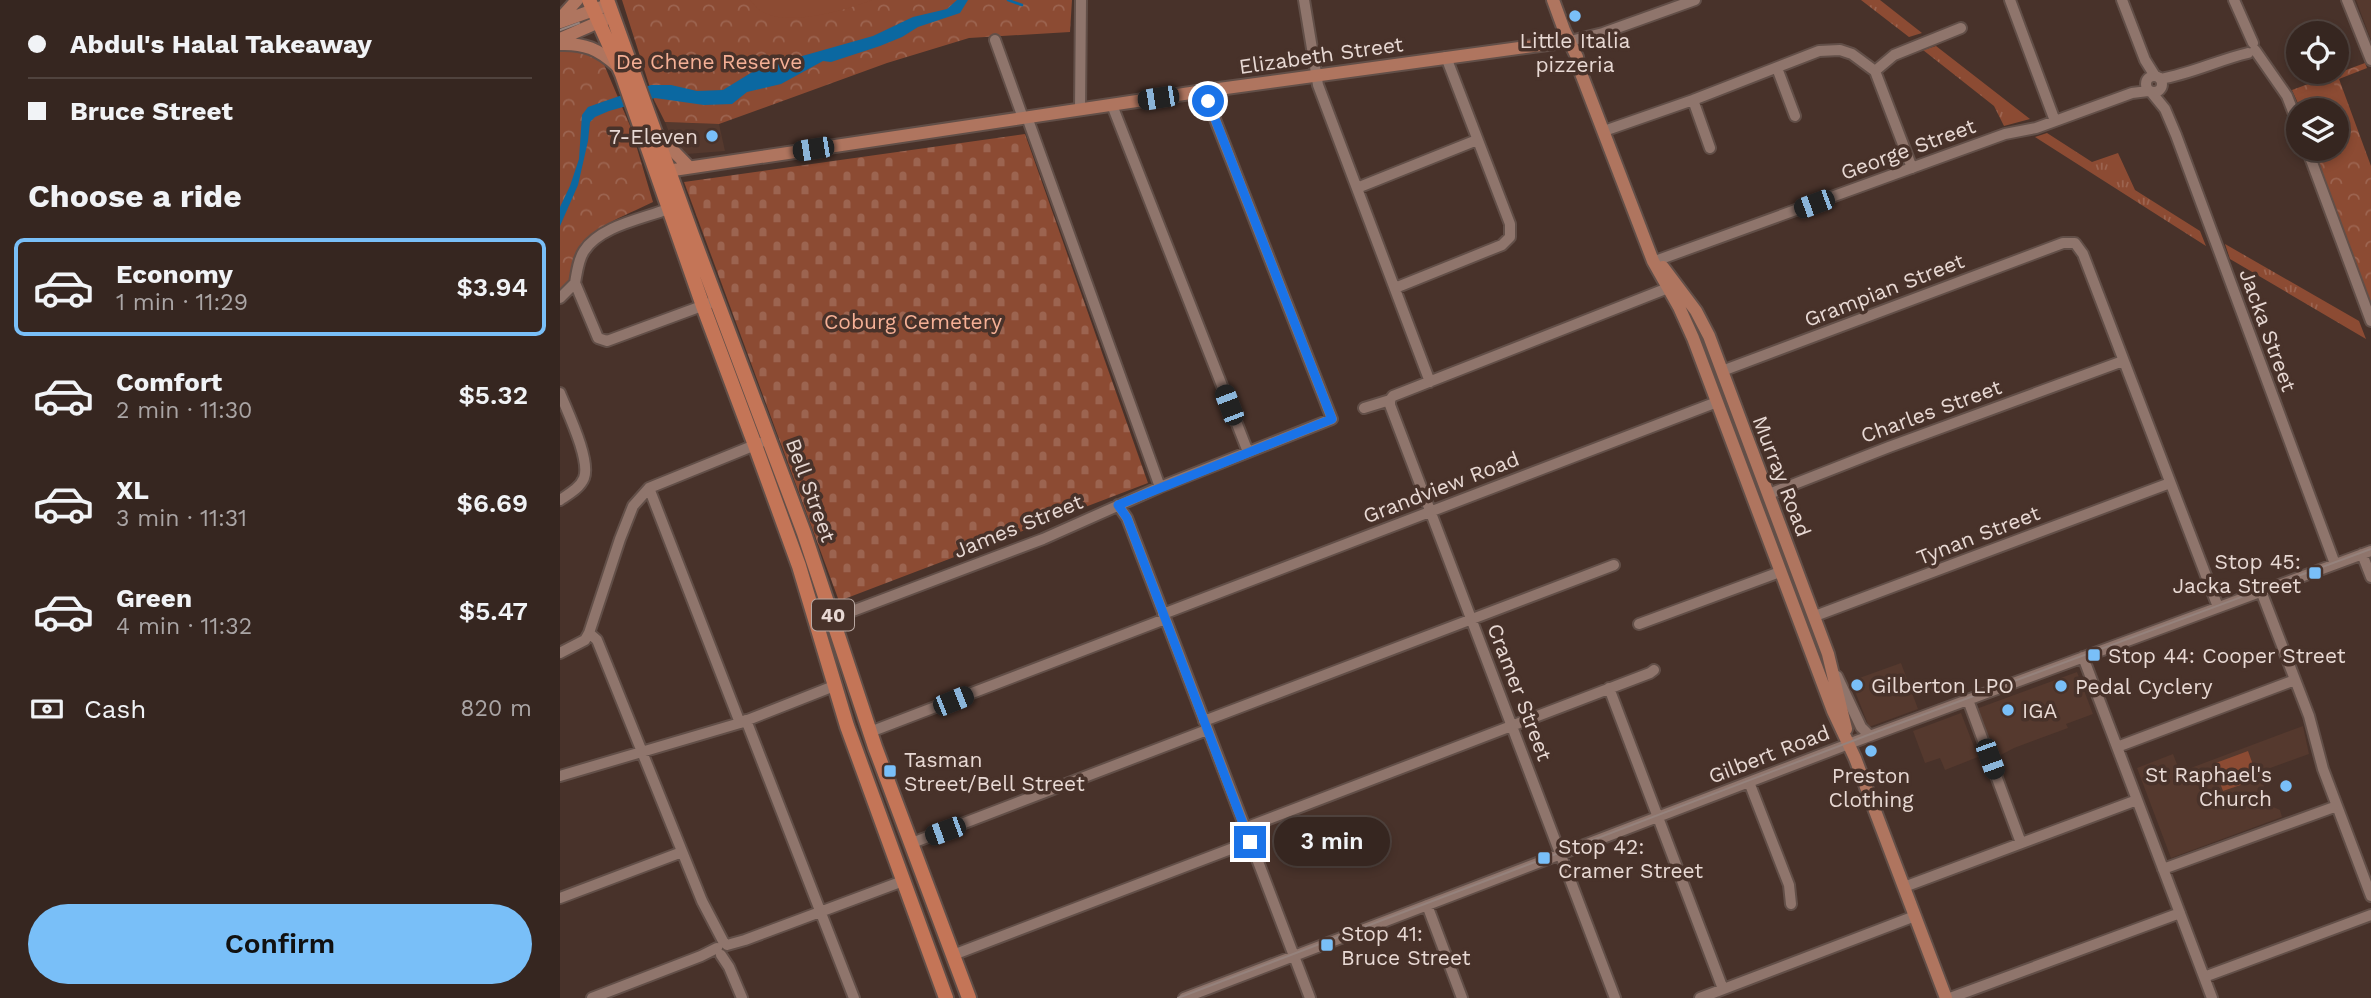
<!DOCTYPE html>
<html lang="en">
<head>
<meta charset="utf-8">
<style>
	:root { --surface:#362620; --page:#41322d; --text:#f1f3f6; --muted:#aaa5a5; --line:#50433e; --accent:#79bff8 }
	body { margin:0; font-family:"Work Sans",sans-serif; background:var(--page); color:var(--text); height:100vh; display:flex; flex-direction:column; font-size:26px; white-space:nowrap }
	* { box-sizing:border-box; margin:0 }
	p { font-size:23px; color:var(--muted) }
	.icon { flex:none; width:38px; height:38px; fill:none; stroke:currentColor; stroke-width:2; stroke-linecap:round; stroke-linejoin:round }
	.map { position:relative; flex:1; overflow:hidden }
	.panel { display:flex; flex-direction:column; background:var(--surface); width:560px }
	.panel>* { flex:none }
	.banner { display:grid; align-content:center; height:154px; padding:0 28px; background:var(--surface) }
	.fabs { position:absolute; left:1726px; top:21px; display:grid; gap:14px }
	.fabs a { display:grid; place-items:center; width:63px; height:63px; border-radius:50%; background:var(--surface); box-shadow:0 4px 10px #0003,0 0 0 2px var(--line); font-size:35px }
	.end { position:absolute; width:32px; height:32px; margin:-16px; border:9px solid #1a73e8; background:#fff; box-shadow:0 0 0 4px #fff }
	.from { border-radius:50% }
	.bubble { position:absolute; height:49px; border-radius:24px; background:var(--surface); box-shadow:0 4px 10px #0003,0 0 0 2px var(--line); font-size:23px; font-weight:600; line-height:49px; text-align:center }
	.car { position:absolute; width:21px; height:42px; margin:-21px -10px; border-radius:9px; box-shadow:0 0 5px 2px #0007; background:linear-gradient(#222 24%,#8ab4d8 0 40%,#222 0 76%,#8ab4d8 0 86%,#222 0) }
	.banner b { display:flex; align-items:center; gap:24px; height:66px; font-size:26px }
	.banner b+b { border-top:2px solid var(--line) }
	.banner i { width:18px; height:18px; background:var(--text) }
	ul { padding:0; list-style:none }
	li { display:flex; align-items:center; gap:21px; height:98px; margin:0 14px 10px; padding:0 14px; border:4px solid transparent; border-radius:10px }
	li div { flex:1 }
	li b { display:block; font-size:26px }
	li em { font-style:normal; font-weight:600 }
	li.on { border-color:var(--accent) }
	li>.icon { width:63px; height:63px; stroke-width:1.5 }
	h2 { padding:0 28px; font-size:32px; line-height:84px }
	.pay { display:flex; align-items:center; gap:18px; height:77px; padding:0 28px; font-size:26px }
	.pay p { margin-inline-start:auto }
	.action { display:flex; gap:14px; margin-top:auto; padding:14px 28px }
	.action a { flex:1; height:80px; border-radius:42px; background:var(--accent); color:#111; font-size:28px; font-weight:600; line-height:80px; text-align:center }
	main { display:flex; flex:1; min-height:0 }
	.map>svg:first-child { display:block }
</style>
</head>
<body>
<main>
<section class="panel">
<div class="banner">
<b><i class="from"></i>Abdul's Halal Takeaway</b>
<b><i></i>Bruce Street</b>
</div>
<h2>Choose a ride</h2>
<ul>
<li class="on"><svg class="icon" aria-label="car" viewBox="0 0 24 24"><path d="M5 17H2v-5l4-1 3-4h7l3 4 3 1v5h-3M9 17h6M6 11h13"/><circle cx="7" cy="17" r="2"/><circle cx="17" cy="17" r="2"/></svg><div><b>Economy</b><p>1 min · 11:29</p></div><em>$3.94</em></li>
<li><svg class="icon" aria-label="car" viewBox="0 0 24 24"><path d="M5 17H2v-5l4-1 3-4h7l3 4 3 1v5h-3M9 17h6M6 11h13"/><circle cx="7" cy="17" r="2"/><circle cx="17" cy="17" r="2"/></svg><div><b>Comfort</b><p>2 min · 11:30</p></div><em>$5.32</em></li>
<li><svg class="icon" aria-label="car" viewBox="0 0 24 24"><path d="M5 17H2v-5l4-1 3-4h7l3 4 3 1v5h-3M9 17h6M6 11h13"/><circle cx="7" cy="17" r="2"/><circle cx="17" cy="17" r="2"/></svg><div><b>XL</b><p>3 min · 11:31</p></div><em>$6.69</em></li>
<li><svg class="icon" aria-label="car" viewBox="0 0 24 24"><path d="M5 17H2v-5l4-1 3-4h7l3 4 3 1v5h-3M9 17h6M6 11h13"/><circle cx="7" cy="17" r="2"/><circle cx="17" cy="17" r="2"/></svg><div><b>Green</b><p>4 min · 11:32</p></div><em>$5.47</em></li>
</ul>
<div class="pay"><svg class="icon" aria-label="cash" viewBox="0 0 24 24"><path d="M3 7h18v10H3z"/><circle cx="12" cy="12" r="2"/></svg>Cash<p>820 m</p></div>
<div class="action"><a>Confirm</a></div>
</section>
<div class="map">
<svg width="1811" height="998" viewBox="0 0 1811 998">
	<defs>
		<pattern id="grass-tufts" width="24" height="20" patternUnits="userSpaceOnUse" patternTransform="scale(1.75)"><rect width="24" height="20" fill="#8c4b33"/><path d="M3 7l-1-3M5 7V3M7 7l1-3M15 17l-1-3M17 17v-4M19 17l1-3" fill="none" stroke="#9c6450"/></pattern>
		<pattern id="cemetery-stones" width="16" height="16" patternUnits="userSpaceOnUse" patternTransform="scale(1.75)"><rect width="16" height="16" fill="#8c4b33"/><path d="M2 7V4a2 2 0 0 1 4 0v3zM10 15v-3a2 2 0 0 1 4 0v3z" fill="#9c6450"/></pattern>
		<pattern id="park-crowns" width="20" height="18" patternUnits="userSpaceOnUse" patternTransform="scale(1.75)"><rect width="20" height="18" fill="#8c4b33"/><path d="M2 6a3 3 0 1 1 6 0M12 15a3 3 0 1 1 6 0" fill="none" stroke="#9c6450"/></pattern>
	</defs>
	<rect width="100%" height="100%" fill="#48322a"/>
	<path fill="#55392e" d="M1796,0H1811V40Z
		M105,122L159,124L165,151L127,154L112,140Z
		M1341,663L1358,709L1309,727L1291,681Z
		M1517,672L1533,714L1506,724L1508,728L1454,748L1435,758L1416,709Z
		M1401,713L1418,757L1385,770L1380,758L1365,763L1353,731Z
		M1743,726L1749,754L1699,772L1711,806L1720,810L1722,817L1611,858L1577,768L1613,754L1620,772Z"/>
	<path fill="url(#grass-tufts)" d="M1301,0H1320L1362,33L1349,37Z
		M1376,46L1470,119L1444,126L1434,106L1363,50Z
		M1487,133L1532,162L1558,153L1575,190L1640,231L1646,246L1475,137Z
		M1665,244L1799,321L1806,339L1670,259Z"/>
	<path fill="url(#cemetery-stones)" d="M465,134L588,483L279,601L124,182Z"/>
	<path fill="url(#park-crowns)" d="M62,0H512L510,32L409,38L327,63L159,124L105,122L94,100Z
		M18,49L29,53L43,62L71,128L93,202C55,221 16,230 13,279L0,292V51Z
		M1805,63L1807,68L1779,79L1811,166V312L1752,149H1776V110H1741L1732,90Z"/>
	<path fill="#8c4b33" d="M190,0H312C286,10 234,25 207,14C199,11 195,6 190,0Z
		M1773,81L1791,132L1776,137V110H1742L1736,95Z
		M1688,751L1698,779L1663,791L1653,764Z"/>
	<path fill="#0b68a1" d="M397,0H408L400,13L358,27L342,37L320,46L271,62L263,61L221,84L187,92L172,104L144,105L95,98L49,111L35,117L30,122L28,141L18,185L0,226V207L10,186L19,159L22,115L28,107L91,85H111L137,91L163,90L194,71L214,64L313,36L353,17L387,9Z"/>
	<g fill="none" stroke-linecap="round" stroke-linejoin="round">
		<path stroke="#0b68a1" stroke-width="2.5" d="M448,0L462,5"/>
		<defs>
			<path id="minor" d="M744,0L758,85L870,382
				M1450,0L1495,121
				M1562,0L1585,60L1595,76
				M1674,0L1693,43
				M1787,0L1811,60
				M435,40L463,118
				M1010,41L1043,33L1135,0
				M1695,50L1727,96L1738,124
				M1217,68L1235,116
				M1315,71L1334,55L1401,28
				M1586 84a8 8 0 1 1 16 0a8 8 0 1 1-16 0Z
				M1600,79C1631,74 1658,60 1688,53
				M1592,93L1605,109L1616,135L1775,564
				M1133,100L1150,148
				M552,105L688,452
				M520,110L521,0
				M467,117L600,487
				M1044,131L1133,100L1259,51L1280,50L1292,54L1315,71L1352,168
				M1747,149L1811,321
				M797,188L917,140
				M1098,260L1445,134L1476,128L1572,93L1588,91
				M15,283L38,338L47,341L150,303
				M15,283C17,272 18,260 24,251C40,226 82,219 108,209
				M835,288L942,245L950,237V224L886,57
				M0,298L15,283
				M1162,371L1503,243H1515L1523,254L1658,607
				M0,393C7,411 31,460 24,478C20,488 9,494 0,500
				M830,400V405L1055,998
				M804,408L830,400L833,396L1108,288
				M89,488L180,723
				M1209,494L1329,447L1563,361
				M558,505L567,518L750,998
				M1802,554L1811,577
				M1701,591L1749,716L1763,769L1811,896
				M603,614L1157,402
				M1255,616L1610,483
				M274,618L483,539L600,487L772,419L644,91
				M1079,624L1220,572
				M29,633L37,640L142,901L164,943
				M0,653L25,640L29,633L60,539L73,506L89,488L200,443
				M1523,657L1652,998
				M1277,676L1301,727L1310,736
				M1049,688L1163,989
				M1408,700L1461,843
				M186,720L294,998
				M644,721L1054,565
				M310,732L605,619
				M1557,747L1735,680
				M0,776L180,723L274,686
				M1189,782L1229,885L1231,904
				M685,828L1090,673L1094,670
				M352,843L647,730
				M1603,869L1777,806
				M1344,887L1577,800
				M0,898L122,852
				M867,905L902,998
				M167,945L185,940L343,881
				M161,955L169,967L182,998
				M393,955L689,842
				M1644,977L1811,915
				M32,998L141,956L157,948
				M624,998L1299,740L1811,551
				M1140,998L1355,916
				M1390,998L1620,913"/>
			<path id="major" d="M993,0L1004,30L1017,57L1019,68L1093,261L1119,307L1133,338L1273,711L1295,758L1386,998
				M0,19L17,0
				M0,22L42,7
				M0,39L48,18
				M0,44C24,43 39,49 57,66
				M98,135L128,166
				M100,172L644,91L1010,41
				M1103,267L1136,311L1149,336L1268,654L1286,729"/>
			<path id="highway" d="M29,0L62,74L143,306L195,445L239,566L287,726L386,998
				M47,0L132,235L244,533L315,747L409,998"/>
		</defs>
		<use href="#minor" stroke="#624f48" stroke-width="14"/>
		<use href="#major" stroke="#624f48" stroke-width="16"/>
		<use href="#highway" stroke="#624f48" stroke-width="18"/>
		<use href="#minor" stroke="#8f756c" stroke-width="10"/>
		<use href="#major" stroke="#af755f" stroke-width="12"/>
		<use href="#highway" stroke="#c47557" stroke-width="14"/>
		<path stroke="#95827c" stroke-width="2" d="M0,30L19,23
			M618,998L1308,735L1811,549"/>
	</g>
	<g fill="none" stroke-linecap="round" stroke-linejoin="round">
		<path stroke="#1a73e8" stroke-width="9" d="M648,101L772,419L558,505L567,518L690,842"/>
	</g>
	<g fill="#79bff8" stroke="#48322a" stroke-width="2.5">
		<circle cx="1015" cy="16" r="7"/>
		<circle cx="152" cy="136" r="7"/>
		<rect x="1748" y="566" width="14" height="14" rx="3.5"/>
		<rect x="1527" y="648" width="14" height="14" rx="3.5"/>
		<circle cx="1297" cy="685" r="7"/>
		<circle cx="1501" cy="686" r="7"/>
		<circle cx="1448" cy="710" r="7"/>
		<circle cx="1311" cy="751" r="7"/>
		<rect x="323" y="764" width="14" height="14" rx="3.5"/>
		<circle cx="1726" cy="786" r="7"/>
		<rect x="977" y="851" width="14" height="14" rx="3.5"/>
		<rect x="760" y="938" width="14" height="14" rx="3.5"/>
	</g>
	<g text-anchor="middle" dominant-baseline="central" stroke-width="7" stroke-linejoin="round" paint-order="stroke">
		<rect fill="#48322a" stroke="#b8a7a1" stroke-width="2" x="252" y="599.5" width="42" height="31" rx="5"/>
		<g font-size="19" font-weight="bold" fill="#e8d9d4">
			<text x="273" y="615">40</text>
		</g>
		<g font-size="21" fill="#e8d9d4" stroke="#48322a" text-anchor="start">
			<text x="1015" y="40" text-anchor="middle">Little Italia<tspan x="1015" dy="24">pizzeria</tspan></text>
			<text x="138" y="136" text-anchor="end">7-Eleven</text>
			<text x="1741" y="561" text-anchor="end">Stop 45:<tspan x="1741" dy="24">Jacka Street</tspan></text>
			<text x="1548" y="655">Stop 44: Cooper Street</text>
			<text x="1311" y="685">Gilberton LPO</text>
			<text x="1515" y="686">Pedal Cyclery</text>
			<text x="1462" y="710">IGA</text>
			<text x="344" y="759">Tasman<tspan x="344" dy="24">Street/Bell Street</tspan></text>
			<text x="1712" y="774" text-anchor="end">St Raphael's<tspan x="1712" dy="24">Church</tspan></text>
			<text x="1311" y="775" text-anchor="middle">Preston<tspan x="1311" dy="24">Clothing</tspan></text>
			<text x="998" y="846">Stop 42:<tspan x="998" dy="24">Cramer Street</tspan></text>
			<text x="781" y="933">Stop 41:<tspan x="781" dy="24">Bruce Street</tspan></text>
		</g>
		<g font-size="21" fill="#e8d9d4" stroke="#48322a">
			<text transform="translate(761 55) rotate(-8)">Elizabeth Street</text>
			<text transform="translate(1348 149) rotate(-20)">George Street</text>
			<text transform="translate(1324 290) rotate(-21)">Grampian Street</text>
			<text transform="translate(1708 330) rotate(70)">Jacka Street</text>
			<text transform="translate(1371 411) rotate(-20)">Charles Street</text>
			<text transform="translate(1222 476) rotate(69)">Murray Road</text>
			<text transform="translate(881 487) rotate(-21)">Grandview Road</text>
			<text transform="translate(251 490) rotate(70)">Bell Street</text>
			<text transform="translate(458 526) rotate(-22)">James Street</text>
			<text transform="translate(1418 535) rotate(-21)">Tynan Street</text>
			<text transform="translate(960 692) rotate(69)">Cramer Street</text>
			<text transform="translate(1209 754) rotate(-21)">Gilbert Road</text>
		</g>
		<g font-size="21" fill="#f5b096" stroke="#48322a">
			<text x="149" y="61">De Chene Reserve</text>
			<text x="353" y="321">Coburg Cemetery</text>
		</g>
	</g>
</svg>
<div class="fabs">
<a><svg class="icon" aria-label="locate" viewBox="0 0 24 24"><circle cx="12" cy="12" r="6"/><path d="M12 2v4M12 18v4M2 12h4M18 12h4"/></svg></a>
<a><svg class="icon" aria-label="layers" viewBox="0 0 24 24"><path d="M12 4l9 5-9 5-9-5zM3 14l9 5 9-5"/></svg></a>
</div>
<i class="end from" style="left:648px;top:101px"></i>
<i class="end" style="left:690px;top:842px"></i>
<div class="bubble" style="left:714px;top:817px;width:116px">3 min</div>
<i class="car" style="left:598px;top:98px;rotate:261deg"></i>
<i class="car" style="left:253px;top:149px;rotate:261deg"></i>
<i class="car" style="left:1254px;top:204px;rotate:250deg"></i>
<i class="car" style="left:669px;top:405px;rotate:339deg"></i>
<i class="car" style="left:393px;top:701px;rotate:68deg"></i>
<i class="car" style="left:1430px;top:759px;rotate:160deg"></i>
<i class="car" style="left:385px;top:831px;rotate:250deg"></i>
</div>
</main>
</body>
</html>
